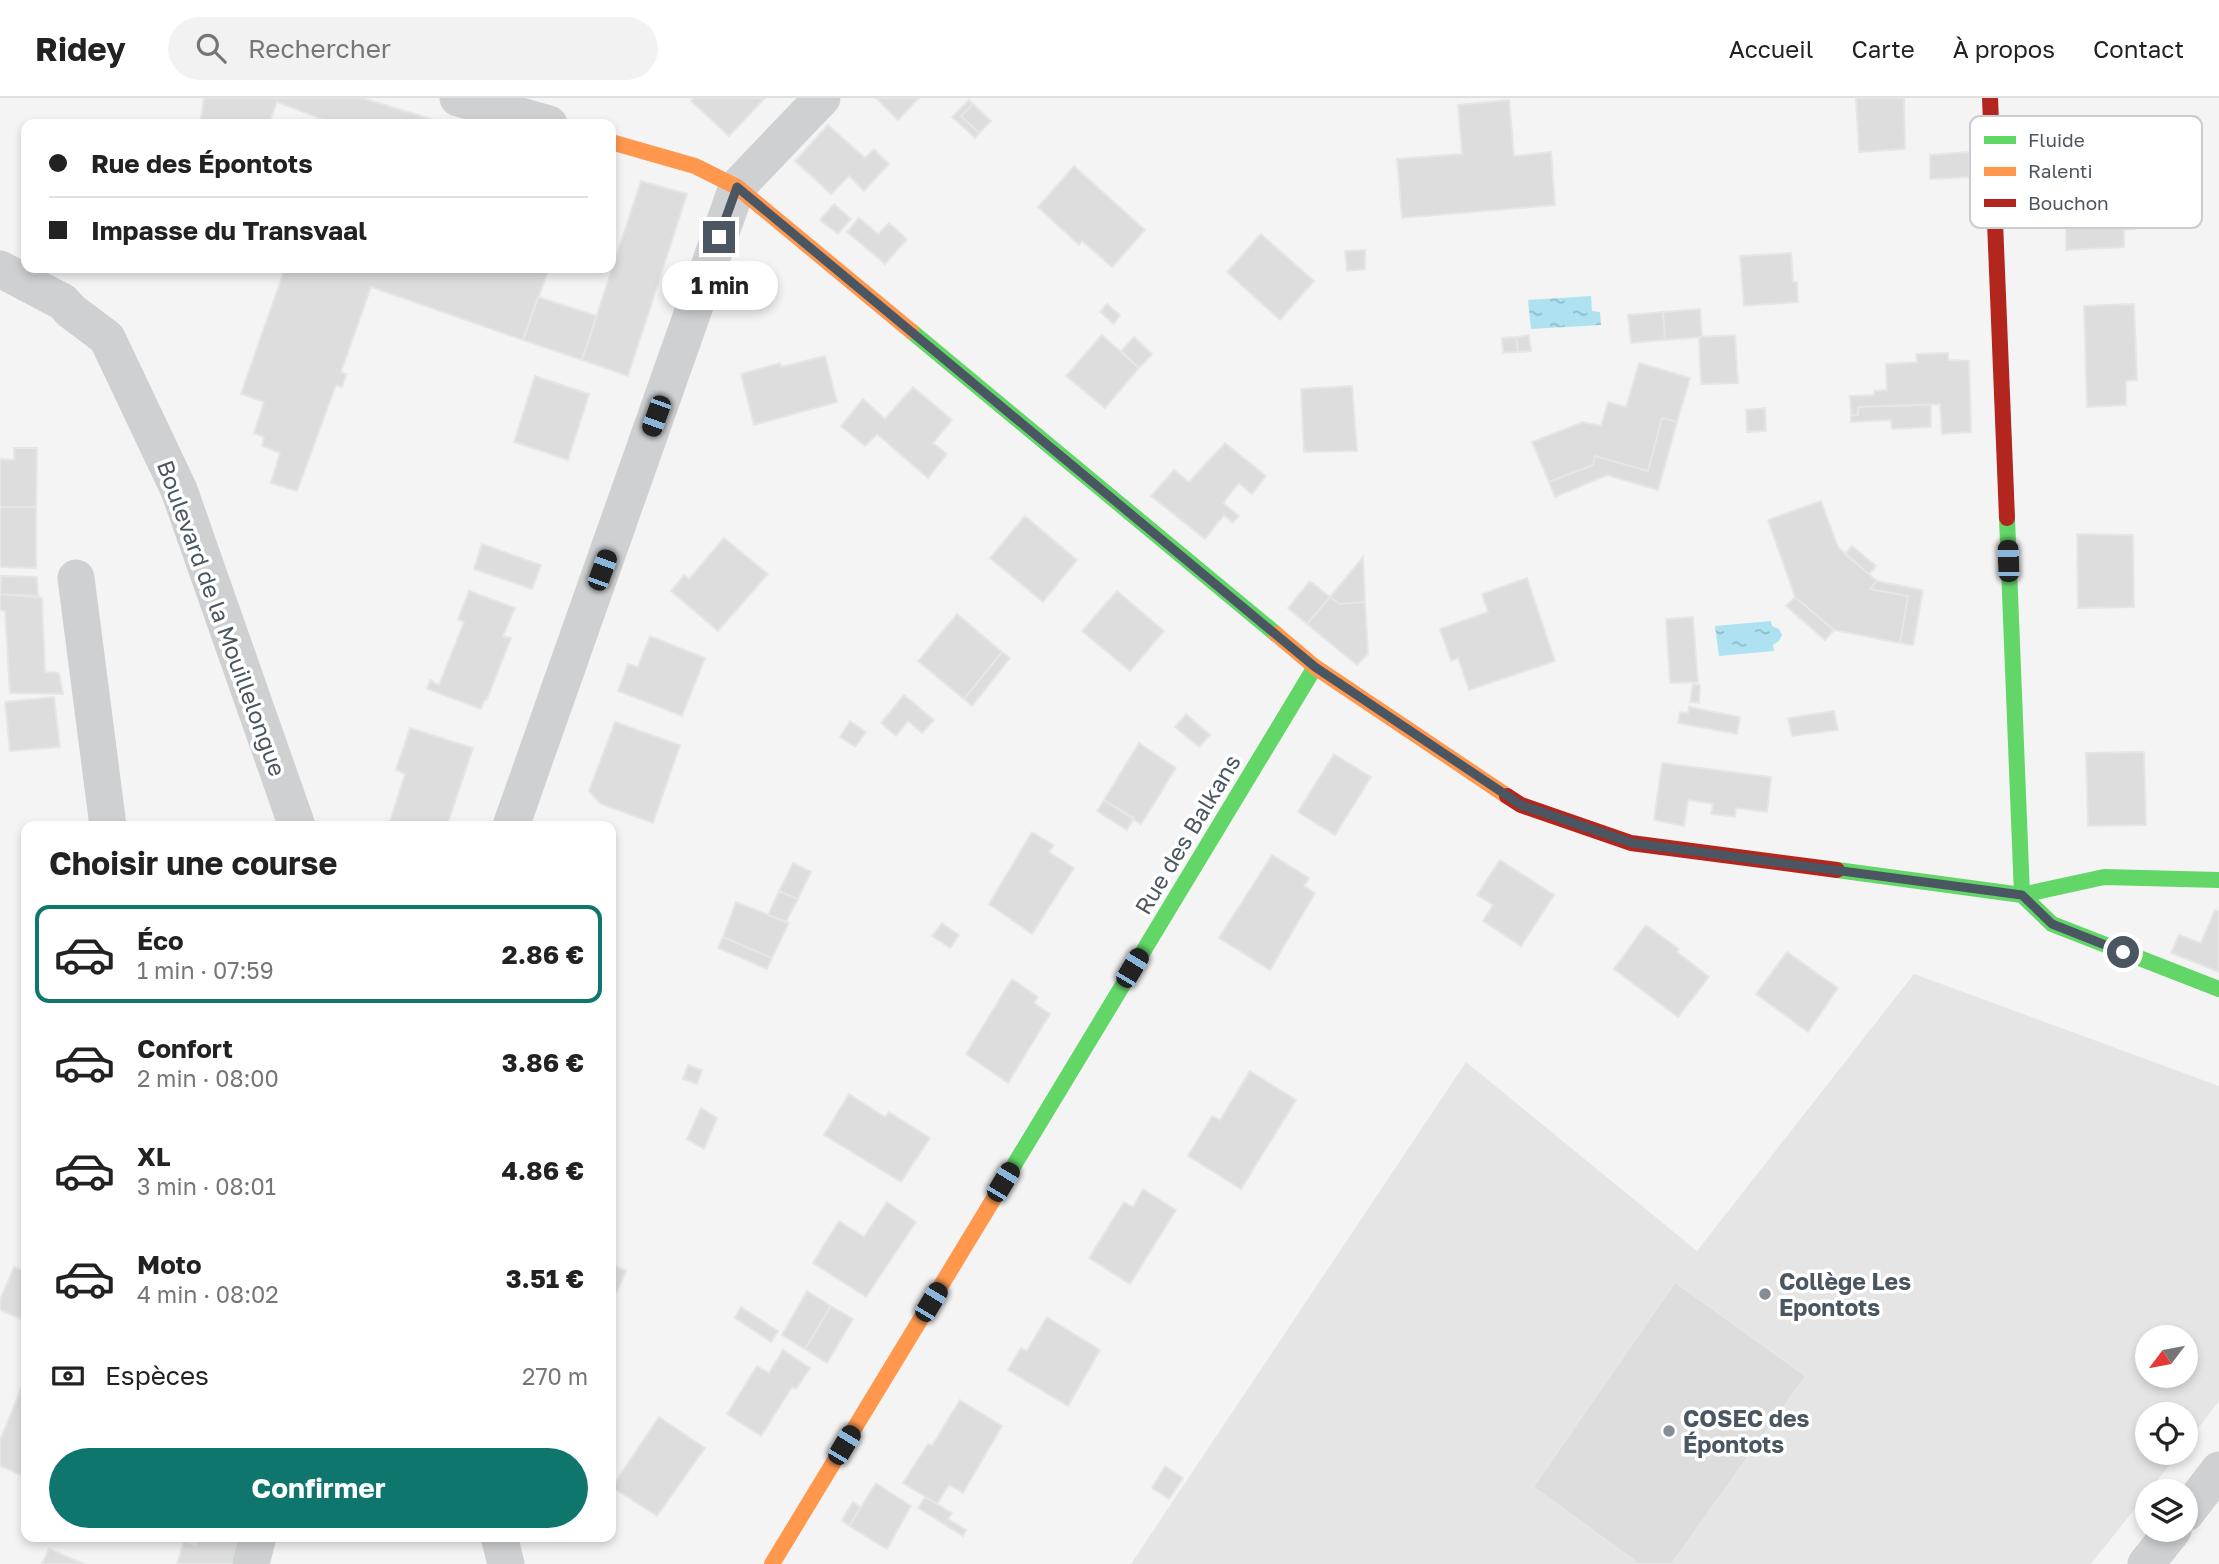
<!DOCTYPE html>
<html lang="fr">
<head>
<meta charset="utf-8">
<style>
	:root { --surface:#fff; --page:#f2f2f2; --text:#222; --muted:#767676; --line:#e0e0e0; --accent:#0f766e }
	body { margin:0; font-family:"Golos Text",sans-serif; background:var(--page); color:var(--text); height:100vh; display:flex; flex-direction:column; font-size:26px; white-space:nowrap }
	* { box-sizing:border-box; margin:0 }
	p { font-size:23px; color:var(--muted) }
	.icon { flex:none; width:38px; height:38px; fill:none; stroke:currentColor; stroke-width:2; stroke-linecap:round; stroke-linejoin:round }
	.map { position:relative; flex:1; overflow:hidden }
	.sheet { position:absolute; left:21px; top:723px; width:595px; height:721px; display:flex; flex-direction:column; background:var(--surface); border-radius:14px; box-shadow:0 4px 10px #0003 }
	.sheet>* { flex:none }
	.top-card { position:absolute; left:21px; top:21px; width:595px; height:154px; border-radius:14px; box-shadow:0 4px 10px #0003; display:grid; align-content:center; height:154px; padding:0 28px; background:var(--surface) }
	.needle { width:46px; rotate:238deg }
	.tools { position:absolute; left:2135px; top:1227px; display:grid; gap:14px }
	.tools a { display:grid; place-items:center; width:63px; height:63px; border-radius:50%; background:var(--surface); box-shadow:0 4px 10px #0003; font-size:35px }
	.end { position:absolute; width:32px; height:32px; margin:-16px; border:9px solid #4a5661; background:#fff; box-shadow:0 0 0 4px #fff }
	.from { border-radius:50% }
	.bubble { position:absolute; height:49px; border-radius:24px; background:var(--surface); box-shadow:0 4px 10px #0003; font-size:23px; font-weight:700; line-height:49px; text-align:center }
	.car { position:absolute; width:21px; height:42px; margin:-21px -10px; border-radius:9px; box-shadow:0 0 5px 2px #0007; background:linear-gradient(#222 24%,#8ab4d8 0 40%,#222 0 76%,#8ab4d8 0 86%,#222 0) }
	.top-card b { display:flex; align-items:center; gap:24px; height:66px; font-size:26px }
	.top-card b+b { border-top:2px solid var(--line) }
	.top-card i { width:18px; height:18px; background:var(--text) }
	ul { padding:0; list-style:none }
	li { display:flex; align-items:center; gap:21px; height:98px; margin:0 14px 10px; padding:0 14px; border:4px solid transparent; border-radius:14px }
	li div { flex:1 }
	li b { display:block; font-size:26px }
	li em { font-style:normal; font-weight:700 }
	li.current { border-color:var(--accent) }
	li>.icon { width:63px; height:63px; stroke-width:1.5 }
	h2 { padding:0 28px; font-size:32px; line-height:84px }
	.pay { display:flex; align-items:center; gap:18px; height:77px; padding:0 28px; font-size:26px }
	.pay p { margin-inline-start:auto }
	.button { display:flex; gap:14px; margin-top:auto; padding:14px 28px }
	.button a { flex:1; height:80px; border-radius:42px; background:var(--accent); color:#fff; font-size:28px; font-weight:700; line-height:80px; text-align:center }
	header { display:flex; align-items:center; gap:42px; box-sizing:border-box; height:98px; padding:0 35px; background:var(--surface); border-bottom:2px solid var(--line) }
	header strong { font-size:33px }
	nav { display:flex; gap:38px; margin-inline-start:auto; font-size:24px }
	.search { width:490px; height:63px; background:var(--page); display:flex; align-items:center; gap:18px; box-sizing:border-box; padding:0 24px; border-radius:38px; color:var(--muted); font-size:26px }
	.map>svg:first-child { display:block }
</style>
</head>
<body>
<header>
<strong>Ridey</strong>
<div class="search"><svg class="icon" aria-label="search" viewBox="0 0 24 24"><circle cx="10" cy="10" r="6"/><path d="M15 15l6 6"/></svg>Rechercher</div>
<nav><a>Accueil</a><a>Carte</a><a>À propos</a><a>Contact</a></nav>
</header>
<div class="map">
<svg width="2219" height="1466" viewBox="0 0 2219 1466">
	<defs>
		<pattern id="water-ripples" width="26" height="14" patternUnits="userSpaceOnUse" patternTransform="scale(1.75)"><rect width="26" height="14" fill="#aee2f0"/><path d="M2 4q2-2 4 0t4 0M15 11q2-2 4 0t4 0" fill="none" stroke="#90bac6"/></pattern>
	</defs>
	<rect width="100%" height="100%" fill="#f4f4f4"/>
	<path fill="#e6e5e6" fill-rule="evenodd" d="M1914,876L2219,988V1303L2186,1346V1316H2147V1354L2179,1355L2091,1466H1131L1466,964L1697,1153ZM2147,1239H2186V1278H2147Z"/>
	<path fill="url(#water-ripples)" d="M1591,198L1592,213L1600,214L1601,227L1531,231L1528,202Z
		M1771,523L1772,528L1779,531L1782,537L1779,543L1773,547L1774,553L1719,558L1715,528Z"/>
	<path fill="#ddddde" stroke="#e5e6e7" stroke-width="2" d="M204,0H362L431,21L429,26H335L277,4L269,26H200Z
		M694,0H765L729,38L691,3Z
		M876,0H919L898,22Z
		M1856,0H1904L1905,51L1859,54Z
		M969,2L973,6L961,18L979,35L975,40L952,19Z
		M1509,2L1514,58L1551,54L1555,107L1402,120L1397,61L1462,56L1458,7Z
		M973,6L991,23L979,35L961,18Z
		M828,27L865,60L874,51L889,66L864,93L849,78L831,96L795,63Z
		M1969,54L1970,79L1930,81V57Z
		M1074,68L1145,132L1112,169L1082,143L1079,147L1038,109Z
		M641,83L687,96L628,278L582,262Z
		M2143,86V101L2123,102L2124,113H2136V131L2124,132V149L2066,152V121H2041L2040,89Z
		M834,106L851,121L838,136L820,122Z
		M859,120L878,136L889,125L907,141L885,166L847,134Z
		M1261,136L1314,183L1280,222L1227,174Z
		M1365,152V171L1347,173L1345,153Z
		M1791,155L1793,184H1797L1798,204L1744,208L1740,158Z
		M285,170H549L523,242L371,189L341,274L347,276L342,289L336,287L297,393L271,385L280,355L262,348L264,339L254,335L264,304L241,296Z
		M538,199L597,218L582,262L523,242Z
		M1107,206L1120,217L1114,226L1100,214Z
		M2134,206L2137,282L2126,283V307L2087,309L2084,208Z
		M1700,211L1702,239L1665,242L1663,214Z
		M1663,214L1665,242L1631,245L1628,217Z
		M1102,237L1139,270L1105,310L1066,278Z
		M1529,237L1531,253L1518,254L1516,239Z
		M1735,237L1738,285L1701,286L1699,239Z
		M1134,239L1152,256L1139,270L1121,253Z
		M1516,239L1518,254L1503,255L1502,240Z
		M1948,255V262L1969,263L1971,334L1942,336L1940,306L1858,309V317H1851L1850,298L1874,297V293L1887,292L1886,266L1917,264L1916,256Z
		M825,258L837,304L754,327L741,276L780,265L781,269Z
		M1639,265L1690,280L1677,324L1662,320L1648,373L1595,358L1593,367L1549,384L1532,344L1583,324L1601,328L1608,304L1626,309Z
		M535,278L589,296L568,362L514,344Z
		M1352,288L1357,353L1304,354L1301,291Z
		M913,289L952,322L933,345L947,356L928,380L877,336L865,348L841,328L863,301L885,321Z
		M1931,307V329L1892,331L1891,322L1851,324V317H1858V309Z
		M1765,310L1766,333L1747,334L1746,312Z
		M1662,320L1677,324L1658,392L1607,377L1555,399L1549,384L1593,367L1595,358L1648,373Z
		M1225,345L1266,378L1252,396L1239,385L1223,405L1239,418L1233,425L1224,417L1205,441L1151,398L1174,372L1189,384Z
		M14,350H37L36,409H0V361L14,362Z
		M1821,403L1838,449L1877,483L1870,491L1908,498L1900,545L1834,532L1795,499L1768,422Z
		M0,409H36V470L0,469Z
		M1025,418L1077,462L1043,504L990,460Z
		M2077,436L2133,437L2134,509L2078,510Z
		M724,440L768,476L718,533L671,493L684,477L689,481Z
		M482,446L541,467L532,491L474,471Z
		M1852,448L1876,468L1869,476L1845,456Z
		M1363,459L1365,504L1340,506L1330,499Z
		M1,478L37,479L38,498L0,496Z
		M1527,480L1555,563L1469,592L1458,560L1451,563L1440,531L1488,514L1482,496Z
		M1310,483L1330,499L1307,526L1288,510Z
		M1877,483L1923,492L1913,547L1900,545L1908,498L1870,491Z
		M469,493L515,510L503,538L511,540L487,601L484,603L481,611L427,591L430,582L439,587L464,524L458,521Z
		M1117,493L1164,533L1130,573L1082,533Z
		M0,496L42,500L45,574L59,575L63,596L10,595L5,513L0,512Z
		M1330,499L1340,506L1365,504L1368,556L1357,567L1307,526Z
		M1795,499L1834,532L1825,542L1786,508Z
		M957,516L1002,554L964,601L918,563Z
		M1693,519L1698,584L1670,585L1666,521Z
		M650,538L705,560L682,618L618,593L628,566L638,569Z
		M1002,554L1010,560L972,608L964,601Z
		M1693,586L1700,587L1699,605L1690,604Z
		M904,597L934,622L922,635L908,623L896,638L881,625Z
		M54,599L60,649L10,653L5,604Z
		M1689,609L1740,619L1737,636L1678,625L1680,614L1688,615Z
		M1834,613L1838,632L1792,638L1788,620Z
		M1186,616L1210,637L1199,649L1175,629Z
		M850,623L866,634L855,649L840,639Z
		M615,624L680,647L653,725L601,706L589,693Z
		M410,630L473,650L447,728H407L390,723L405,676L396,672Z
		M1139,645L1176,670L1141,726L1104,702Z
		M2144,654L2146,727L2088,728L2086,655Z
		M1334,656L1371,679L1335,737L1298,714Z
		M1662,665L1771,679L1767,714L1736,710L1735,719L1711,716L1713,706L1688,702L1684,728L1654,722Z
		M1104,702L1134,720L1127,732L1097,713Z
		M1032,734L1054,747L1049,754L1074,770L1032,836L989,806Z
		M1272,757L1309,780L1304,788L1315,795L1270,872L1219,840Z
		M1500,762L1554,797L1521,848L1483,823L1493,807L1477,797Z
		M793,765L811,774L798,801L779,793Z
		M779,793L798,801L786,824L768,817Z
		M736,804L789,825L772,860L723,839Z
		M2215,812L2219,814V874L2171,855L2179,837L2201,845Z
		M942,825L959,837L950,850L932,838Z
		M1646,827L1679,851L1677,854L1709,879L1678,919L1614,871Z
		M723,839L772,860L767,871L718,850Z
		M1787,854L1838,890L1808,934L1756,896Z
		M1012,881L1038,899L1034,905L1050,916L1008,985L966,956Z
		M688,967L702,972L697,986L683,981Z
		M1250,973L1296,1002L1241,1091L1188,1058L1212,1018L1220,1022Z
		M849,996L885,1019L889,1014L930,1040L901,1084L824,1037Z
		M701,1010L717,1020L704,1051L687,1041Z
		M1143,1091L1176,1112L1130,1186L1089,1160L1124,1104L1133,1109Z
		M887,1104L916,1124L866,1199L813,1165L839,1123L864,1139Z
		M611,1166L626,1173L611,1207Z
		M14,1169L26,1174V1223L0,1212V1202Z
		M1675,1184L1806,1278L1672,1466H1633L1635,1463L1533,1389Z
		M807,1193L831,1208L805,1251L782,1237Z
		M831,1208L853,1221L827,1265L805,1251Z
		M741,1209L778,1233L771,1244L735,1220Z
		M1047,1219L1100,1252L1068,1308L1008,1272L1021,1250L1027,1253Z
		M783,1252L810,1270L796,1291L792,1289L761,1338L727,1316L757,1268L769,1275Z
		M26,1279V1379L0,1368V1342Z
		M960,1302L1002,1328L963,1395L949,1387L937,1406L903,1385L928,1346L932,1348Z
		M659,1319L705,1350L657,1418L612,1389Z
		M1165,1368L1183,1380L1169,1401L1152,1390Z
		M876,1385L911,1408L887,1451L849,1428Z
		M925,1399L952,1415L948,1421L966,1432L963,1438L918,1410Z
		M853,1404L861,1409L849,1428L842,1422Z
		M198,1438H241L233,1466H177L184,1443L196,1447Z
		M49,1451L84,1466H42Z"/>
	<g fill="none" stroke-linecap="round" stroke-linejoin="round">
		<path stroke="#ced0d2" stroke-width="37" d="M458,0L549,26
			M0,171L63,204L71,213L107,240L179,392L297,728
			M76,480L108,728
			M511,728L737,89L822,0
			M2186,1415L2219,1372
			M499,1438L506,1466
			M251,1466L258,1438
			M2146,1466L2173,1432"/>
		<path stroke="#63d668" stroke-width="16" d="M911,233L1276,536
			M2007,420L2022,797L2104,779L2219,782
			M1837,772L2022,797L2052,826L2219,891
			M999,1092L1315,569"/>
		<path stroke="#ff974d" stroke-width="16" d="M611,44L695,68L737,89L911,233
			M1276,536L1315,569L1507,698
			M772,1466L999,1092"/>
		<path stroke="#b3261e" stroke-width="16" d="M1990,0L2007,420
			M1507,698L1521,707L1631,745L1837,772"/>
	</g>
	<g fill="none" stroke-linecap="round" stroke-linejoin="round">
		<path stroke="#4a5661" stroke-width="9" d="M719,139L737,89L1315,569L1521,707L1632,745L2022,797L2052,826L2123,854"/>
	</g>
	<g fill="#868d94" stroke="#fff" stroke-width="2.5">
		<circle cx="1765" cy="1196" r="7"/>
		<circle cx="1669" cy="1333" r="7"/>
	</g>
	<g text-anchor="middle" dominant-baseline="central" stroke-width="7" stroke-linejoin="round" paint-order="stroke">
		<g font-size="23" fill="#4a5661" stroke="#fff">
			<text transform="translate(222 520) rotate(70)">Boulevard de la Mouillelongue</text>
			<text transform="translate(1187 736) rotate(-59)">Rue des Balkans</text>
		</g>
		<g font-size="23" font-weight="bold" fill="#4a5661" stroke="#fff" text-anchor="start">
			<text x="1779" y="1183">Collège Les<tspan x="1779" dy="26">Epontots</tspan></text>
			<text x="1683" y="1320">COSEC des<tspan x="1683" dy="26">Épontots</tspan></text>
		</g>
	</g>
	<rect x="1970" y="18" width="232" height="112" rx="10" fill="#fff" stroke="#c9ccd0" stroke-width="2"/>
	<rect x="1984" y="38" width="32" height="8" fill="#63d668"/>
	<rect x="1984" y="69" width="32" height="9" fill="#ff974d"/>
	<rect x="1984" y="101" width="32" height="8" fill="#b3261e"/>
	<g font-size="19" fill="#4a5661">
		<text x="2028" y="49">Fluide</text>
		<text x="2028" y="80">Ralenti</text>
		<text x="2028" y="112">Bouchon</text>
	</g>
</svg>
<div class="tools">
<a><svg class="needle" viewBox="-14 -14 28 28"><path d="M0-13l5 13h-10z" fill="#e53935"/><path d="M0 13l5-13h-10z" fill="#767676"/></svg></a>
<a><svg class="icon" aria-label="locate" viewBox="0 0 24 24"><circle cx="12" cy="12" r="6"/><path d="M12 2v4M12 18v4M2 12h4M18 12h4"/></svg></a>
<a><svg class="icon" aria-label="layers" viewBox="0 0 24 24"><path d="M12 4l9 5-9 5-9-5zM3 14l9 5 9-5"/></svg></a>
</div>
<i class="end from" style="left:2123px;top:854px"></i>
<i class="end" style="left:719px;top:139px"></i>
<div class="bubble" style="left:662px;top:163px;width:116px">1 min</div>
<i class="car" style="left:656px;top:318px;rotate:200deg"></i>
<i class="car" style="left:2008px;top:463px;rotate:358deg"></i>
<i class="car" style="left:602px;top:472px;rotate:20deg"></i>
<i class="car" style="left:1132px;top:870px;rotate:31deg"></i>
<i class="car" style="left:1003px;top:1084px;rotate:31deg"></i>
<i class="car" style="left:931px;top:1204px;rotate:31deg"></i>
<i class="car" style="left:844px;top:1347px;rotate:31deg"></i>
<div class="top-card">
<b><i class="from"></i>Rue des Épontots</b>
<b><i></i>Impasse du Transvaal</b>
</div>
<section class="sheet">
<h2>Choisir une course</h2>
<ul>
<li class="current"><svg class="icon" aria-label="car" viewBox="0 0 24 24"><path d="M5 17H2v-5l4-1 3-4h7l3 4 3 1v5h-3M9 17h6M6 11h13"/><circle cx="7" cy="17" r="2"/><circle cx="17" cy="17" r="2"/></svg><div><b>Éco</b><p>1 min · 07:59</p></div><em>2.86 €</em></li>
<li><svg class="icon" aria-label="car" viewBox="0 0 24 24"><path d="M5 17H2v-5l4-1 3-4h7l3 4 3 1v5h-3M9 17h6M6 11h13"/><circle cx="7" cy="17" r="2"/><circle cx="17" cy="17" r="2"/></svg><div><b>Confort</b><p>2 min · 08:00</p></div><em>3.86 €</em></li>
<li><svg class="icon" aria-label="car" viewBox="0 0 24 24"><path d="M5 17H2v-5l4-1 3-4h7l3 4 3 1v5h-3M9 17h6M6 11h13"/><circle cx="7" cy="17" r="2"/><circle cx="17" cy="17" r="2"/></svg><div><b>XL</b><p>3 min · 08:01</p></div><em>4.86 €</em></li>
<li><svg class="icon" aria-label="car" viewBox="0 0 24 24"><path d="M5 17H2v-5l4-1 3-4h7l3 4 3 1v5h-3M9 17h6M6 11h13"/><circle cx="7" cy="17" r="2"/><circle cx="17" cy="17" r="2"/></svg><div><b>Moto</b><p>4 min · 08:02</p></div><em>3.51 €</em></li>
</ul>
<div class="pay"><svg class="icon" aria-label="cash" viewBox="0 0 24 24"><path d="M3 7h18v10H3z"/><circle cx="12" cy="12" r="2"/></svg>Espèces<p>270 m</p></div>
<div class="button"><a>Confirmer</a></div>
</section>
</div>
</body>
</html>
